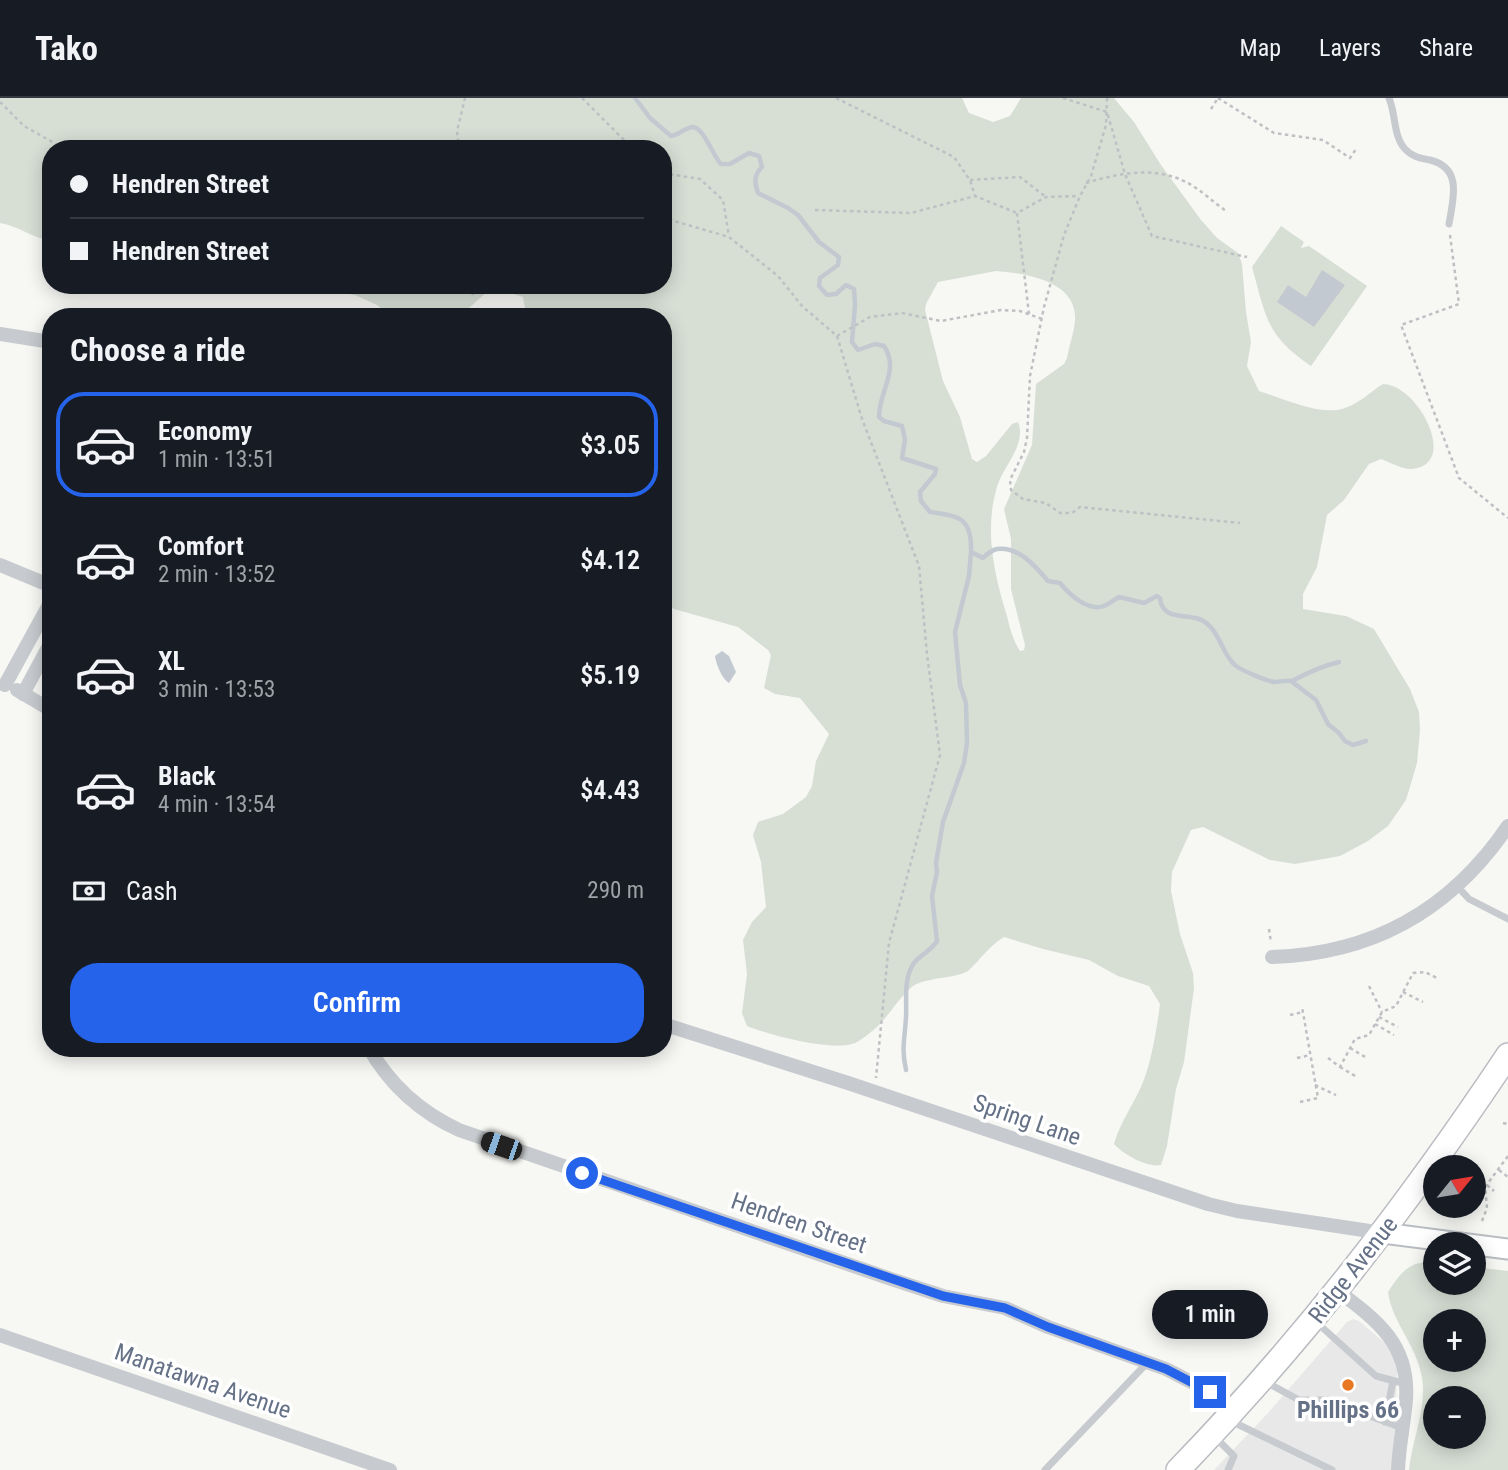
<!DOCTYPE html>
<html lang="en">
<head>
<meta charset="utf-8">
<style>
	:root { --surface:#171b24; --page:#20242c; --text:#f1f3f6; --muted:#9ea1a6; --line:#363941; --accent:#2563eb }
	body { margin:0; font-family:"Roboto Condensed",sans-serif; background:var(--page); color:var(--text); height:100vh; display:flex; flex-direction:column; font-size:26px; white-space:nowrap }
	* { box-sizing:border-box; margin:0 }
	p { font-size:23px; color:var(--muted) }
	.icon { flex:none; width:38px; height:38px; fill:none; stroke:currentColor; stroke-width:2; stroke-linecap:round; stroke-linejoin:round }
	.map { position:relative; flex:1; overflow:hidden }
	.sheet { position:absolute; left:42px; top:210px; width:630px; height:749px; display:flex; flex-direction:column; background:var(--surface); border-radius:28px; box-shadow:0 4px 18px #0003 }
	.sheet>* { flex:none }
	.banner { position:absolute; left:42px; top:42px; width:630px; height:154px; border-radius:28px; box-shadow:0 4px 18px #0003; display:grid; align-content:center; height:154px; padding:0 28px; background:var(--surface) }
	.needle { width:46px; rotate:60deg }
	.fabs { position:absolute; left:1423px; top:1057px; display:grid; gap:14px }
	.fabs a { display:grid; place-items:center; width:63px; height:63px; border-radius:50%; background:var(--surface); box-shadow:0 4px 18px #0003; font-size:35px }
	.end { position:absolute; width:32px; height:32px; margin:-16px; border:9px solid #2563eb; background:#fff; box-shadow:0 0 0 4px #fff }
	.from { border-radius:50% }
	.bubble { position:absolute; height:49px; border-radius:24px; background:var(--surface); box-shadow:0 4px 18px #0003; font-size:23px; font-weight:600; line-height:49px; text-align:center }
	.car { position:absolute; width:21px; height:42px; margin:-21px -10px; border-radius:9px; box-shadow:0 0 5px 2px #0007; background:linear-gradient(#222 24%,#8ab4d8 0 40%,#222 0 76%,#8ab4d8 0 86%,#222 0) }
	.banner b { display:flex; align-items:center; gap:24px; height:66px; font-size:26px }
	.banner b+b { border-top:2px solid var(--line) }
	.banner i { width:18px; height:18px; background:var(--text) }
	ul { padding:0; list-style:none }
	li { display:flex; align-items:center; gap:21px; height:105px; margin:0 14px 10px; padding:0 14px; border:4px solid transparent; border-radius:28px }
	li div { flex:1 }
	li b { display:block; font-size:26px }
	li em { font-style:normal; font-weight:600 }
	li.active { border-color:var(--accent) }
	li>.icon { width:63px; height:63px; stroke-width:1.5 }
	h2 { padding:0 28px; font-size:32px; line-height:84px }
	.pay { display:flex; align-items:center; gap:18px; height:77px; padding:0 28px; font-size:26px }
	.pay p { margin-inline-start:auto }
	.primary-button { display:flex; gap:14px; margin-top:auto; padding:14px 28px }
	.primary-button a { flex:1; height:80px; border-radius:28px; background:var(--accent); color:#fff; font-size:28px; font-weight:600; line-height:80px; text-align:center }
	header { display:flex; align-items:center; gap:42px; box-sizing:border-box; height:98px; padding:0 35px; background:var(--surface); border-bottom:2px solid var(--line) }
	header strong { font-size:33px }
	nav { display:flex; gap:38px; margin-inline-start:auto; font-size:24px }
	.map>svg:first-child { display:block }
</style>
</head>
<body>
<header>
<strong>Tako</strong>
<nav><a>Map</a><a>Layers</a><a>Share</a></nav>
</header>
<div class="map">
<svg width="1508" height="1372" viewBox="0 0 1508 1372">
	<rect width="100%" height="100%" fill="#f7f7f4"/>
	<path fill="#e7e8e7" d="M1353,1221L1359,1223L1385,1245L1393,1258L1397,1273L1394,1372H1214L1268,1315L1347,1224Z"/>
	<path fill="#d7dfd5" fill-rule="evenodd" d="M0,0H962L969,15L993,24L1010,18L1021,0H1114L1134,24L1161,67L1201,122L1217,140L1238,155L1242,166L1246,214L1251,244L1247,268L1259,293C1282,300 1323,319 1345,310C1360,305 1370,294 1383,286C1418,286 1460,367 1412,371C1404,372 1389,364 1381,361L1369,366L1344,402L1327,417L1317,469L1303,496V511L1346,518L1374,531L1410,591L1419,614L1420,632L1417,665L1406,702L1388,728L1368,743L1340,758L1295,766L1270,762L1203,729L1191,732L1172,774L1171,793L1180,836L1193,875L1194,890L1184,964L1176,991L1167,1048L1161,1067C1147,1070 1123,1056 1114,1046C1121,1021 1138,1001 1146,976C1153,954 1157,929 1160,906L1149,888L1118,878L1089,862L1043,851L1004,839C989,848 981,861 969,872C961,880 927,879 913,888C902,896 889,917 878,928C871,934 860,944 852,946C829,953 769,937 747,928L742,915L747,876L743,842L752,824L766,809L761,764L753,737L758,724L783,716L806,699L812,688L816,663L829,636L800,600L775,596L764,590L771,557L768,552L738,529L674,511L663,504V219H533L525,210L523,199L507,194L498,188L489,192L459,219H392L377,207L355,197L297,187H663V51H51V143C32,140 19,128 0,125ZM996,173C1023,175 1073,182 1075,217C1076,230 1069,247 1067,260L1064,266L1036,286L1032,347L1004,411L1011,441V491L1025,547L1024,552L1020,553C1013,542 1010,531 1007,518C994,476 984,432 997,389C1003,368 1027,347 1018,324L1012,326L986,358L977,364L972,361L960,319L943,283L925,212L926,206L938,184Z
		M1281,128L1304,144L1301,150L1309,148L1367,188L1311,268C1265,237 1266,218 1252,169Z
		M1435,1163V1185H1474V1169L1508,1173V1372H1409C1412,1341 1427,1311 1422,1280C1417,1247 1392,1225 1388,1194C1402,1173 1408,1164 1435,1163ZM1435,1223H1474V1262H1435ZM1435,1300H1474V1339H1435Z"/>
	<path fill="#c2c9d0" d="M1322,172L1345,187L1314,229L1277,204L1288,187L1306,199Z
		M722,553L729,558L736,574L729,585C722,581 716,566 715,558Z"/>
	<g fill="none" stroke-linecap="round" stroke-linejoin="round">
		<path stroke="#c2c9d0" stroke-width="4.5" d="M635,0L650,20L671,38C679,37 686,29 693,29C704,30 713,58 721,66H730L749,55L759,58L762,69C754,77 754,84 758,95L788,110L798,117L819,144L839,159L838,167L820,180L819,188L827,197L836,196L846,187L854,191L855,207L852,244L858,252L875,246L884,248C900,272 879,293 879,319L884,323L902,328L905,342L902,360L936,371L935,376L920,394L921,403L930,414C960,418 972,420 971,454L983,460C987,456 992,452 997,451C1019,448 1036,469 1048,483L1060,485C1069,496 1088,514 1104,508C1109,506 1114,502 1119,499L1144,505L1157,498L1160,500C1162,522 1184,516 1199,521C1219,528 1222,557 1235,567C1240,572 1269,584 1275,584C1281,584 1285,582 1291,583L1316,602L1328,626L1339,635L1345,643L1353,647L1366,643
			M1292,583C1307,575 1322,568 1339,564
			M906,972C901,950 905,940 906,919C907,901 903,881 914,865C920,857 931,853 937,843L932,798L937,774L936,765L943,724L964,665L967,645L966,605L960,587L955,534L969,478L971,454"/>
		<defs>
			<path id="secondary" d="M1383,1135L1508,1151"/>
			<path id="primary" d="M1178,1372C1303,1243 1408,1107 1508,957"/>
		</defs>
		<use href="#secondary" stroke="#b9bdc2" stroke-width="23"/>
		<use href="#primary" stroke="#b8bbc0" stroke-width="26"/>
		<path stroke="#bec0c3" stroke-width="2.5" stroke-dasharray="3.5 3.5" stroke-linecap="butt" d="M582,0L633,51
			M836,0L954,59L970,82L975,98
			M1063,0L1107,14L1125,76L1152,138L1247,159
			M1107,0L1106,27L1091,78L1080,98L1064,137L1044,209L1030,278L1027,340L1024,354L1010,382L1011,392L1023,401L1046,405L1060,415H1072L1080,409L1240,425
			M1218,0L1274,35L1323,42L1350,60L1356,51
			M0,4L24,28L65,51
			M1211,11L1218,0
			M459,51L457,33L465,0
			M663,75L700,81L723,102L729,138
			M970,82L1020,79L1046,99
			M1086,85C1119,75 1154,68 1186,84C1200,91 1213,104 1226,113
			M815,112L911,115L975,98L1017,115
			M663,117L674,123L729,139L778,178L802,208L837,238L870,219L902,215L941,223L1001,212L1020,213L1042,221
			M1450,137L1459,206L1401,227L1459,380L1508,420
			M470,187L474,200
			M1029,216L1017,115L1046,99L1078,98
			M837,238L862,321L919,468L927,556L940,657L889,845L876,980
			M1269,831L1271,845
			M1369,888L1382,914
			M1403,894L1423,904
			M1290,917L1303,914
			M1379,919L1398,929
			M1375,926L1394,937
			M1350,950L1367,960
			M1297,960L1310,957
			M1328,960L1340,969L1355,941L1369,937L1382,914L1396,908L1413,875L1425,874L1437,880
			M1340,969L1357,979
			M1315,987L1336,997
			M1300,1004L1318,1000L1302,909
			M1503,1025L1508,1026
			M1499,1072L1508,1079
			M1487,1087L1494,1093
			M1482,1123L1487,1110L1485,1089L1508,1058"/>
		<path stroke="#c7cace" stroke-width="7" d="M1389,0C1396,16 1393,38 1405,51C1412,59 1421,60 1430,62C1463,70 1453,101 1449,126
			M1457,788L1469,801L1508,821
			M1315,1223L1376,1278L1406,1286
			M1266,1284L1299,1302H1328L1402,1330
			M1229,1322L1332,1372
			M1385,1324L1393,1283
			M1215,1339L1234,1358L1228,1372
			M1045,1372L1147,1265"/>
		<path stroke="#c7cace" stroke-width="14" d="M0,236L51,244
			M0,467L51,488
			M5,587L51,503
			M17,592L51,612
			M23,596L51,544
			M1272,859C1373,856 1451,812 1508,728
			M663,926L848,985L1208,1106L1237,1113L1383,1135
			M369,950C390,987 420,1014 459,1032L891,1181L943,1198L1005,1210L1048,1229L1166,1271L1205,1291L1236,1311
			M1338,1193C1378,1223 1410,1247 1406,1302C1404,1325 1399,1348 1398,1372
			M0,1237L390,1372"/>
		<use href="#secondary" stroke="#fff" stroke-width="19"/>
		<use href="#primary" stroke="#fff" stroke-width="23"/>
	</g>
	<g fill="none" stroke-linecap="round" stroke-linejoin="round">
		<path stroke="#2563eb" stroke-width="9" d="M582,1075L943,1198L1005,1210L1048,1229L1166,1271L1210,1294"/>
	</g>
	<circle fill="#e97823" stroke="#fff" stroke-width="2.5" cx="1348" cy="1287" r="7"/>
	<g text-anchor="middle" dominant-baseline="central" stroke-width="7" stroke-linejoin="round" paint-order="stroke">
		<g font-size="24" fill="#657186" stroke="#fff">
			<text transform="translate(1027 1022) rotate(19)">Spring Lane</text>
			<text transform="translate(799 1125) rotate(19)">Hendren Street</text>
			<text transform="translate(1353 1172) rotate(-52)">Ridge Avenue</text>
			<text transform="translate(203 1283) rotate(19)">Manatawna Avenue</text>
		</g>
		<g font-size="24" font-weight="bold" fill="#657186" stroke="#fff">
			<text x="1348" y="1312">Phillips 66</text>
		</g>
	</g>
</svg>
<div class="fabs">
<a><svg class="needle" viewBox="-14 -14 28 28"><path d="M0-13l5 13h-10z" fill="#e53935"/><path d="M0 13l5-13h-10z" fill="#9ea1a6"/></svg></a>
<a><svg class="icon" aria-label="layers" viewBox="0 0 24 24"><path d="M12 4l9 5-9 5-9-5zM3 14l9 5 9-5"/></svg></a>
<a>+</a>
<a>−</a>
</div>
<i class="end from" style="left:582px;top:1075px"></i>
<i class="end" style="left:1210px;top:1294px"></i>
<div class="bubble" style="left:1152px;top:1192px;width:116px">1 min</div>
<i class="car" style="left:501px;top:1048px;rotate:289deg"></i>
<div class="banner">
<b><i class="from"></i>Hendren Street</b>
<b><i></i>Hendren Street</b>
</div>
<section class="sheet">
<h2>Choose a ride</h2>
<ul>
<li class="active"><svg class="icon" aria-label="car" viewBox="0 0 24 24"><path d="M5 17H2v-5l4-1 3-4h7l3 4 3 1v5h-3M9 17h6M6 11h13"/><circle cx="7" cy="17" r="2"/><circle cx="17" cy="17" r="2"/></svg><div><b>Economy</b><p>1 min · 13:51</p></div><em>$3.05</em></li>
<li><svg class="icon" aria-label="car" viewBox="0 0 24 24"><path d="M5 17H2v-5l4-1 3-4h7l3 4 3 1v5h-3M9 17h6M6 11h13"/><circle cx="7" cy="17" r="2"/><circle cx="17" cy="17" r="2"/></svg><div><b>Comfort</b><p>2 min · 13:52</p></div><em>$4.12</em></li>
<li><svg class="icon" aria-label="car" viewBox="0 0 24 24"><path d="M5 17H2v-5l4-1 3-4h7l3 4 3 1v5h-3M9 17h6M6 11h13"/><circle cx="7" cy="17" r="2"/><circle cx="17" cy="17" r="2"/></svg><div><b>XL</b><p>3 min · 13:53</p></div><em>$5.19</em></li>
<li><svg class="icon" aria-label="car" viewBox="0 0 24 24"><path d="M5 17H2v-5l4-1 3-4h7l3 4 3 1v5h-3M9 17h6M6 11h13"/><circle cx="7" cy="17" r="2"/><circle cx="17" cy="17" r="2"/></svg><div><b>Black</b><p>4 min · 13:54</p></div><em>$4.43</em></li>
</ul>
<div class="pay"><svg class="icon" aria-label="cash" viewBox="0 0 24 24"><path d="M3 7h18v10H3z"/><circle cx="12" cy="12" r="2"/></svg>Cash<p>290 m</p></div>
<div class="primary-button"><a>Confirm</a></div>
</section>
</div>
</body>
</html>
